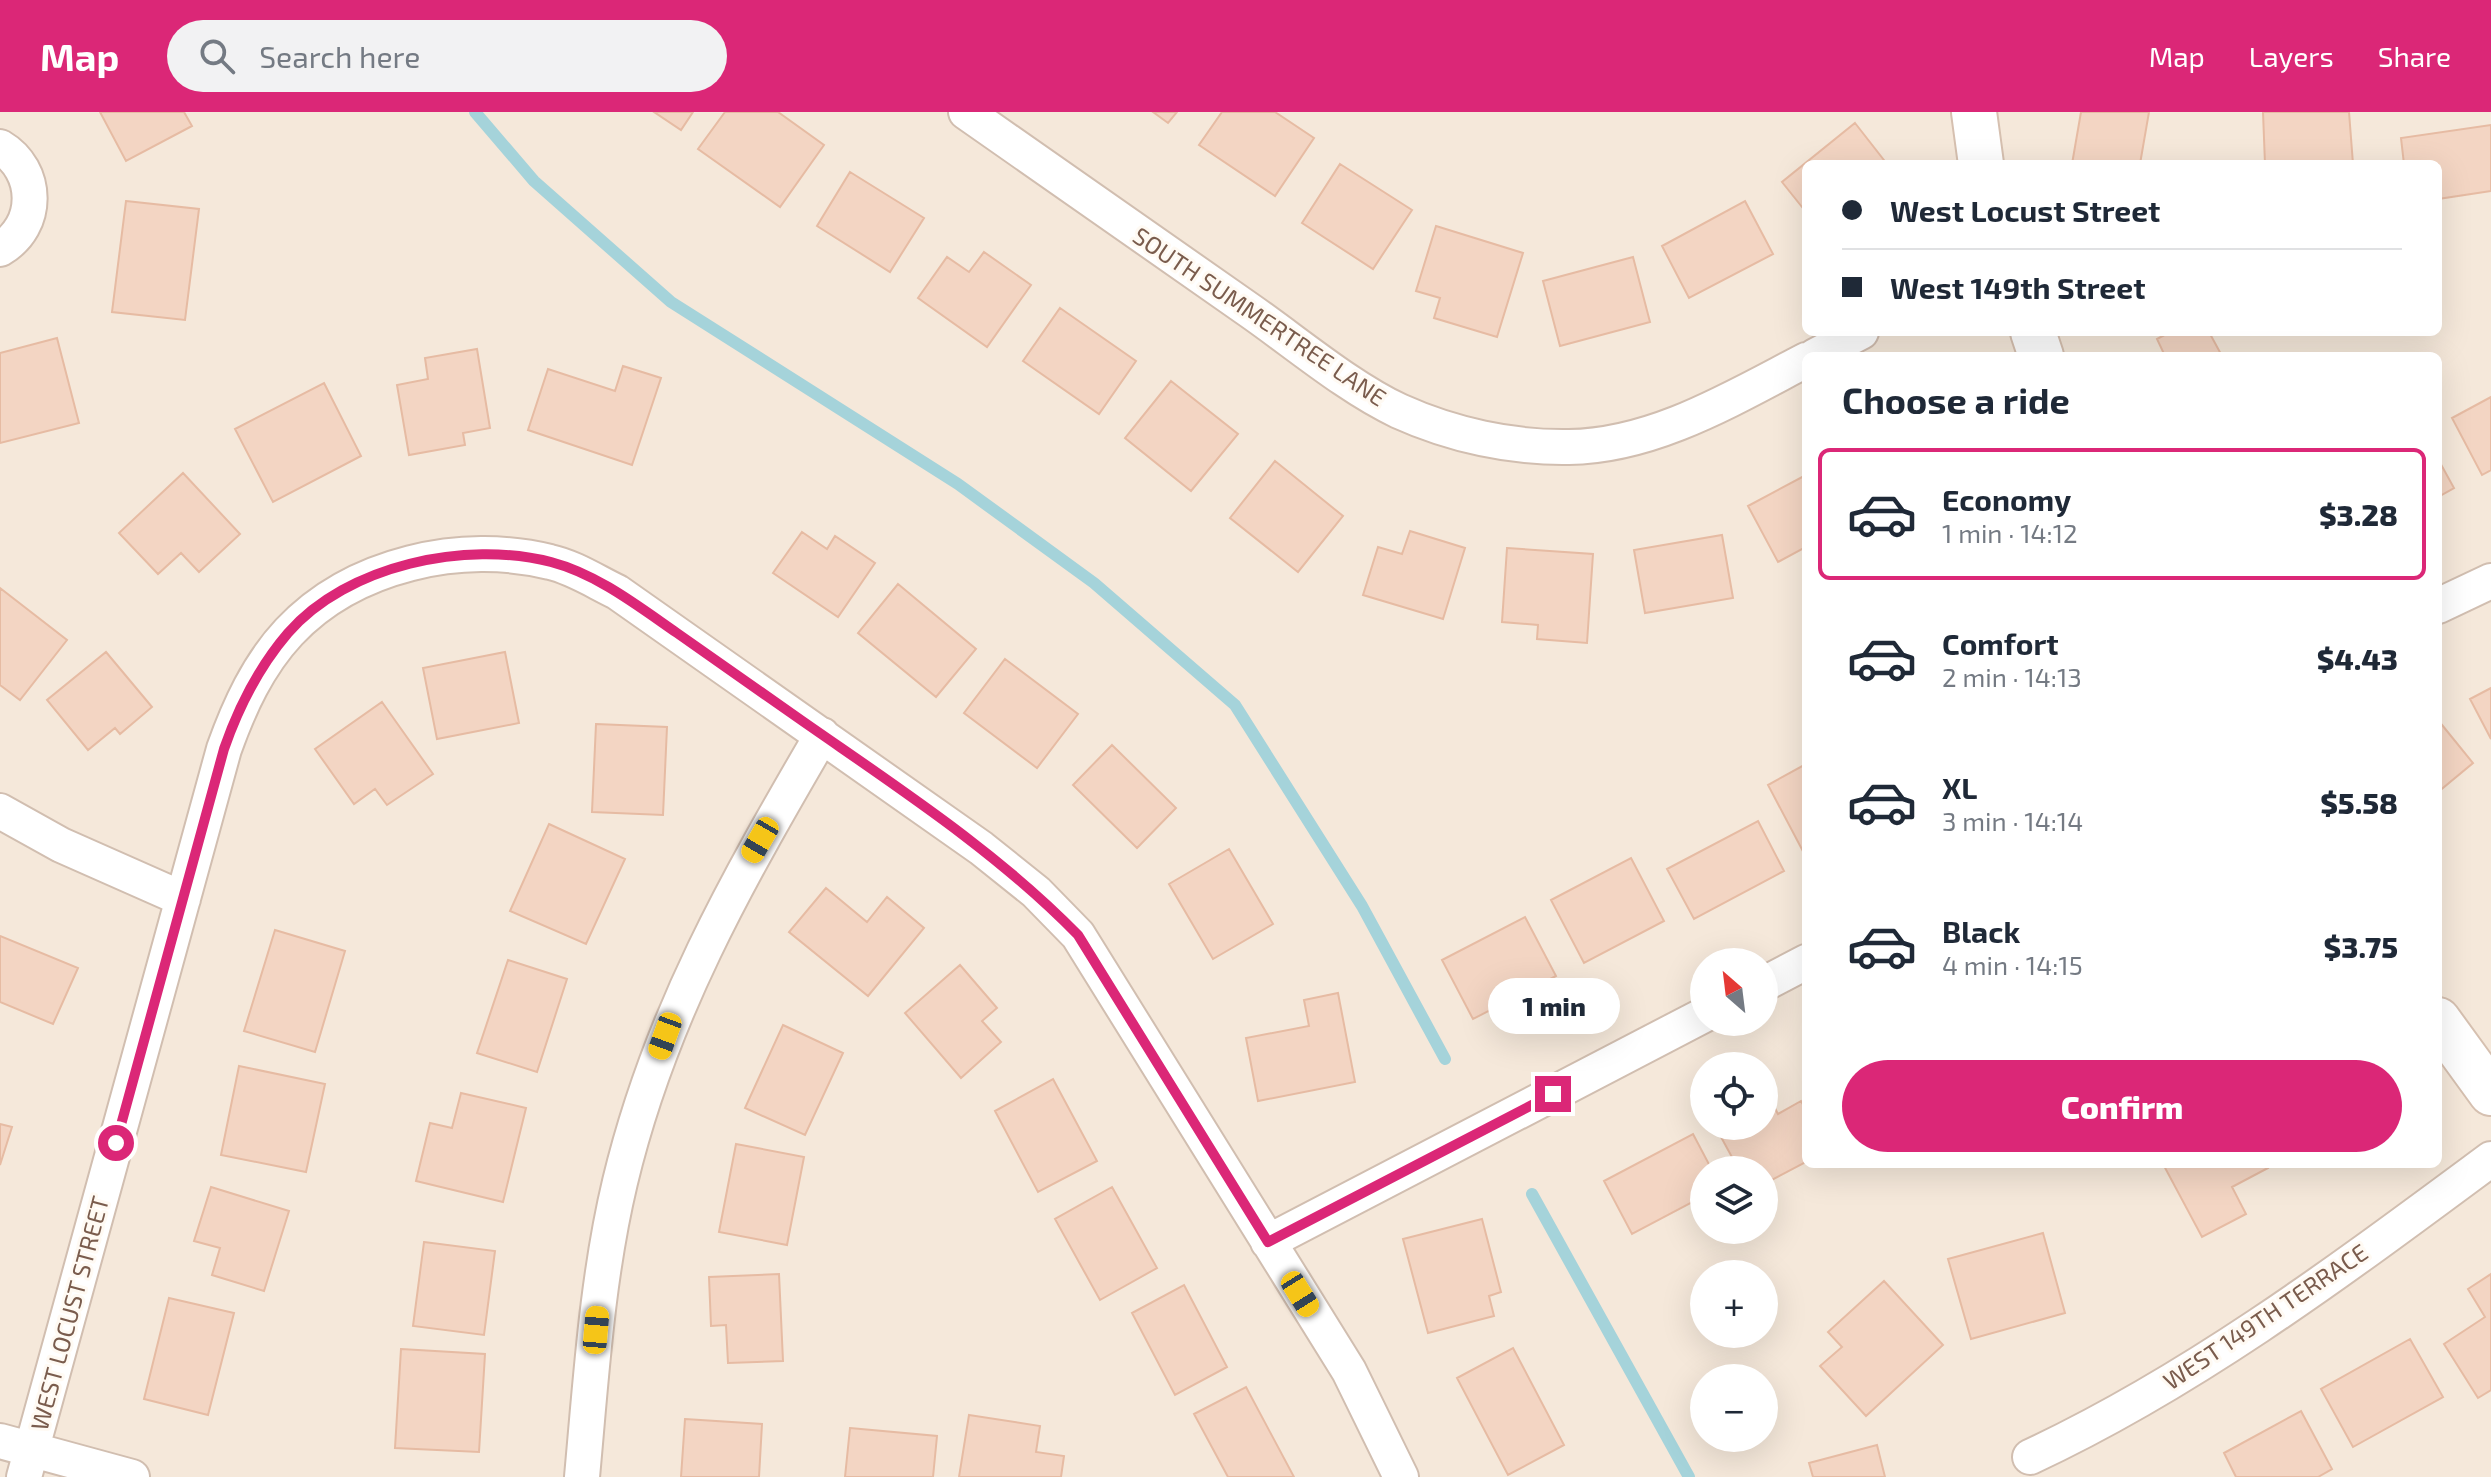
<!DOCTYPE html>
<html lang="en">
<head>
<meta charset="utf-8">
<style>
	:root { --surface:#fff; --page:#f2f2f3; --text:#1f2937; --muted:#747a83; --line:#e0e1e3; --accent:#db2777 }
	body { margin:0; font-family:"Exo 2",sans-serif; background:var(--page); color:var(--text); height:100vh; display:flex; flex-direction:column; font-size:30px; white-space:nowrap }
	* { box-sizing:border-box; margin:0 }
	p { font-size:26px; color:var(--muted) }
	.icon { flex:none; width:44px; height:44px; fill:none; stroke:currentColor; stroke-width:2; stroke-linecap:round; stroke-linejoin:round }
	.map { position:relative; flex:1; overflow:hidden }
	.sheet { position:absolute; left:1802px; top:240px; width:640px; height:816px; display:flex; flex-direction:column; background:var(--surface); border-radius:12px; box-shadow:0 8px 32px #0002 }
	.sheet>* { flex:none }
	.banner { position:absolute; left:1802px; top:48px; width:640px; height:176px; border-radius:12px; box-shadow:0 8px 32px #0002; display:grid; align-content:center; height:176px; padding:0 40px; background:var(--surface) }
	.needle { width:52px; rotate:332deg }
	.tools { position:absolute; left:1690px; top:836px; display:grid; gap:16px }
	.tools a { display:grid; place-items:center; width:88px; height:88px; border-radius:50%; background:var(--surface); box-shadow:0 8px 32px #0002; font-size:40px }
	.end { position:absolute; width:36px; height:36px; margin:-18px; border:10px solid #db2777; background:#fff; box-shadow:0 0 0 4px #fff }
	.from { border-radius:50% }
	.bubble { position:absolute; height:56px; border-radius:28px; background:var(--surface); box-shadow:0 8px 32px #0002; font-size:26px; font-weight:800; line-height:56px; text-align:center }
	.car { position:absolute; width:24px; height:48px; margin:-24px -12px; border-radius:10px; box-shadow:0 0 6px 2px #0007; background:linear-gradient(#f5c518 24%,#345 0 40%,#f5c518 0 76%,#345 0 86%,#f5c518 0) }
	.banner b { display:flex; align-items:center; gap:28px; height:76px; font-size:30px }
	.banner b+b { border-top:2px solid var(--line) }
	.banner i { width:20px; height:20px; background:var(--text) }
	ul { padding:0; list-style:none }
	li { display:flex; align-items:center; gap:24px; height:132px; margin:0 16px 12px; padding:0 24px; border:4px solid transparent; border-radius:12px }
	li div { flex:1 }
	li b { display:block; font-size:30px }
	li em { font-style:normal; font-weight:800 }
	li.on { border-color:var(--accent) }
	li>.icon { width:72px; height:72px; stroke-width:1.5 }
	h2 { padding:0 40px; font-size:36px; line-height:96px }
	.primary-button { display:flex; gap:16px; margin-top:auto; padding:16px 40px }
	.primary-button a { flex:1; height:92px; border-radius:48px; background:var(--accent); color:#fff; font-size:32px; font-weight:800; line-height:92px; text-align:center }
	header { display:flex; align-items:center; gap:48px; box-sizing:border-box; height:112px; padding:0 40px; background:var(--accent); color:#fff }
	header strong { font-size:38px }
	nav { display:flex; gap:44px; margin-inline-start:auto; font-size:28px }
	.search { width:560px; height:72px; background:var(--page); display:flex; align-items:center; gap:20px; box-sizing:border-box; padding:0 28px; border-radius:44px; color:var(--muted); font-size:30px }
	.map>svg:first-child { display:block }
</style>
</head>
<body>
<header>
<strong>Map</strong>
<div class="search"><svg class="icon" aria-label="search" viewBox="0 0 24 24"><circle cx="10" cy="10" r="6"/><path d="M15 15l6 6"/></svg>Search here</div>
<nav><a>Map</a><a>Layers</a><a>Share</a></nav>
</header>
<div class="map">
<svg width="2491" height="1365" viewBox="0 0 2491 1365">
	<rect width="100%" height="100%" fill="#fdf6ec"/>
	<path fill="#f5e8da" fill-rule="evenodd" d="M0,0H2491V1365H0ZM1806,52H2438V220H1806ZM1806,244H2438V1052H1806ZM1704,850H1764V910H1704ZM1704,954H1764V1014H1704ZM1704,1058H1764V1118H1704ZM1704,1162H1764V1222H1704ZM1704,1266H1764V1326H1704Z"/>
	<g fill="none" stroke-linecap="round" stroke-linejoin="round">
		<path stroke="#a5d3da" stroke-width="12" d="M475,0L534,69L671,190L958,372L1094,471L1235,593L1362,794L1445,947
			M1532,1082L1689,1365"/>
	</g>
	<path fill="#f3d5c3" stroke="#e6bba3" stroke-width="2" d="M100,0H184L192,14L126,49Z
		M654,0H693L681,18Z
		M725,0H778L824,33L780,95L698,37Z
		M1153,0H1177L1168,11Z
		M1222,0H1275L1314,26L1275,84L1199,33Z
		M2081,0H2149L2140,52H2072Z
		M2263,0H2349L2353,52H2265Z
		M1855,11L1887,52H1806V100L1782,70Z
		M2491,13V79L2438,87V52H2404L2401,26Z
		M1340,52L1412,98L1373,157L1302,111Z
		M850,60L924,106L890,160L817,114Z
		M126,89L199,97L185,208L112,200Z
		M1745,89L1773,142L1689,186L1662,134Z
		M1436,114L1523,141L1497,225L1434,206L1440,186L1416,179Z
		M984,140L1031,173L987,235L918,186L947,145L969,160Z
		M1633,145L1650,210L1560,234L1543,169Z
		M1060,196L1136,249L1099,302L1023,249Z
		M2170,220H2209L2222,244H2165L2157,227Z
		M57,226L79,311L0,331V241Z
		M477,237L490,316L463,321L465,333L409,343L397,273L428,267L425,246Z
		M623,254L661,266L632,353L528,318L548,257L615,279Z
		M1171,269L1238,322L1191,379L1125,326Z
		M324,271L361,344L273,390L235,317Z
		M2491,285V358L2482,363L2452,306Z
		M2438,347L2454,376L2438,385Z
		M1275,349L1343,404L1298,460L1230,406Z
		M183,361L240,422L199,460L181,441L158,462L119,421Z
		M1806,363V435L1778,450L1748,394Z
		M1410,419L1465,436L1443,507L1363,483L1378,435L1402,442Z
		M802,420L827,437L835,424L875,451L838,505L773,461Z
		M1722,423L1733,486L1645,501L1634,438Z
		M1507,436L1593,442L1587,531L1537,527L1538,513L1502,510Z
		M898,472L976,537L936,585L858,521Z
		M0,476L67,528L20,588L0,573Z
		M106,540L152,595L120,622L115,616L88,638L47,588Z
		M505,540L519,611L437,627L423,556Z
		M1005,547L1078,602L1037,656L964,601Z
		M2491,576V627L2470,587Z
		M382,590L433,662L387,693L375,677L354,692L315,637Z
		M2438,608L2473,651L2438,680Z
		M596,612L667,615L663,703L592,700Z
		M1112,633L1176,696L1137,736L1073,673Z
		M1806,652V745L1768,673Z
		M1758,709L1784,759L1694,807L1667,757Z
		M549,712L625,747L586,832L510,799Z
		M1229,737L1273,812L1213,847L1169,772Z
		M1631,746L1664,809L1584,851L1551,788Z
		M826,776L867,810L887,785L924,816L868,884L789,820Z
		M1525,805L1556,864L1473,907L1442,848Z
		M275,818L345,839L315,940L244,919Z
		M0,824L78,856L53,912L0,890Z
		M508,848L567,867L537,960L477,941Z
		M960,853L997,896L982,909L1001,930L961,966L905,901Z
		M1338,881L1355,970L1258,989L1246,926L1309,914L1304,888Z
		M783,913L843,941L805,1023L745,996Z
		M239,954L325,972L306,1060L221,1043Z
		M1053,967L1097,1049L1038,1080L995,999Z
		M461,981L526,996L503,1090L416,1069L430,1011L452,1016Z
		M1767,981L1778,1002L1801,989L1806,998V1050L1764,1072V1058H1739L1715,1014H1764Z
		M0,1012L12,1015L0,1053Z
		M1693,1022L1712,1058H1704V1084L1632,1122L1604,1069Z
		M736,1032L804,1045L787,1133L719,1120Z
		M2163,1052H2266L2268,1056L2232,1075L2246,1102L2202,1125Z
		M211,1075L289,1099L264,1179L212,1163L220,1136L194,1129Z
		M1112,1075L1157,1156L1100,1188L1055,1107Z
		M1482,1107L1501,1180L1489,1184L1494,1204L1428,1221L1403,1127Z
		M2043,1121L2065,1201L1971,1227L1948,1147Z
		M424,1130L495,1139L484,1223L413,1214Z
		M779,1162L783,1249L728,1251L726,1213L711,1214L709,1165Z
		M2491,1162V1278L2478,1286L2444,1232L2485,1205L2468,1177Z
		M1884,1169L1943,1233L1866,1304L1820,1254L1842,1235L1828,1220Z
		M1184,1173L1227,1255L1175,1283L1132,1201Z
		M169,1186L234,1201L208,1303L144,1287Z
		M2410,1227L2443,1285L2353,1335L2321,1277Z
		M1513,1236L1564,1333L1508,1363L1457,1266Z
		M401,1237L485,1242L479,1340L395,1336Z
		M1246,1275L1294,1365H1228L1194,1302Z
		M2301,1299L2332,1357L2318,1365H2236L2224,1341Z
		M969,1303L1040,1314L1036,1340L1064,1344L1061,1365H959Z
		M685,1307L762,1312L759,1365H681Z
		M850,1316L937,1324L933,1365H845Z
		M1877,1333L1885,1365H1813L1809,1351Z"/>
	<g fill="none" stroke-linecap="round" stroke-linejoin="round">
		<defs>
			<path id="street" d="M966,0C1060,66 1154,132 1249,198C1295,230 1348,275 1399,299C1452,323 1512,336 1569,335C1654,334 1733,286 1806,248
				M0,35C39,58 40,114 0,137
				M1815,244L1861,220
				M2438,494L2491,469
				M0,699L61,733L183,787
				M1764,872L1806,850
				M1268,1130L1704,903
				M0,1329L132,1365
				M2030,1345C2195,1268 2345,1155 2491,1047
				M24,1365L224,637C239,595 258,553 289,520C353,452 462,428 550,450C573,455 596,470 617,480L981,736L1036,780L1078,823L1349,1259L1401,1365
				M582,1365C591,1267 597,1166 620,1070C660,903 737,769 822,623"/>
			<path id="secondary" d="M1974,0L1981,52
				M2033,220L2041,244
				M2438,908L2491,981"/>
		</defs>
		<use href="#street" stroke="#d1beb0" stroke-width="38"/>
		<use href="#secondary" stroke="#d6c0b0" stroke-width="48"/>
		<use href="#street" stroke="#fff" stroke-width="34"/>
		<use href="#secondary" stroke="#fff" stroke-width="44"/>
	</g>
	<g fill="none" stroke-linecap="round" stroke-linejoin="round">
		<path stroke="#db2777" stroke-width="10" d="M116,1031L224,637C239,594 258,556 288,521C347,453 466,428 551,450C597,462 638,494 677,521C718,550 759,579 801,608C897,675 996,739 1078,823L1268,1130L1553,982"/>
	</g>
	<g text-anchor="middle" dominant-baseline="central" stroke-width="6" stroke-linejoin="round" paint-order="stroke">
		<g font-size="24" fill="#7a5c4d" stroke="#fffaf3">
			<text transform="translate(1260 204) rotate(34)">SOUTH SUMMERTREE LANE</text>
			<text transform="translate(69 1201) rotate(-75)">WEST LOCUST STREET</text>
			<text transform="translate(2265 1204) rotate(-34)">WEST 149TH TERRACE</text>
		</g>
	</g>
</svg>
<div class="tools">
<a><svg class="needle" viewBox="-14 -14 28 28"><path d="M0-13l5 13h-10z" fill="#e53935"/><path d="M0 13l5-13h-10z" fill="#747a83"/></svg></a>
<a><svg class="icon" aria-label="locate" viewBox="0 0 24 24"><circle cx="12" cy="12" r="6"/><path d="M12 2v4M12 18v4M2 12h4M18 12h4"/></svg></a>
<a><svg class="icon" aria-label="layers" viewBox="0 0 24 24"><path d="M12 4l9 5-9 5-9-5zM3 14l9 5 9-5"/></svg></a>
<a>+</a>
<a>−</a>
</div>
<i class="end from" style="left:116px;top:1031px"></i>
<i class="end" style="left:1553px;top:982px"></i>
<div class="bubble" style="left:1488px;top:866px;width:132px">1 min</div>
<i class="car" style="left:760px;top:728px;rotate:210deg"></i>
<i class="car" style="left:665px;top:924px;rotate:200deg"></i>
<i class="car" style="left:1300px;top:1182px;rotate:148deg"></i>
<i class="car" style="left:596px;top:1218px;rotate:5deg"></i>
<div class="banner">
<b><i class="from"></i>West Locust Street</b>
<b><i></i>West 149th Street</b>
</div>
<section class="sheet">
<h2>Choose a ride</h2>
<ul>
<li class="on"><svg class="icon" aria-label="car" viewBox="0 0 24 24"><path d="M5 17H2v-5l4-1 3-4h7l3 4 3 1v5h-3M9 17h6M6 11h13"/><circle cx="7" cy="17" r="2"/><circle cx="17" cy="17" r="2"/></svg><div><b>Economy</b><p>1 min · 14:12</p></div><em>$3.28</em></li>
<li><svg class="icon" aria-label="car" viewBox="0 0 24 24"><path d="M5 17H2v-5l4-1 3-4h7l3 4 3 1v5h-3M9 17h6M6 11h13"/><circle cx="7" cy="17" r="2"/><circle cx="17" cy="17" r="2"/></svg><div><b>Comfort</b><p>2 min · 14:13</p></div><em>$4.43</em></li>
<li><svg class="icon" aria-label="car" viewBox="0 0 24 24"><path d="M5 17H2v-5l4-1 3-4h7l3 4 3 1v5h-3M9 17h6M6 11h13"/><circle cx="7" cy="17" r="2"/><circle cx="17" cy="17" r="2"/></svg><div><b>XL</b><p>3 min · 14:14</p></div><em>$5.58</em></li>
<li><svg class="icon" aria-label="car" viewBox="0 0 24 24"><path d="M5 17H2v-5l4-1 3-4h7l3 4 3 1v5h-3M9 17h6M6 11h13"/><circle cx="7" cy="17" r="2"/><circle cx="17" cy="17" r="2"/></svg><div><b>Black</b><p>4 min · 14:15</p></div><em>$3.75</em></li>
</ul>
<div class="primary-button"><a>Confirm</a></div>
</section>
</div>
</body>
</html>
